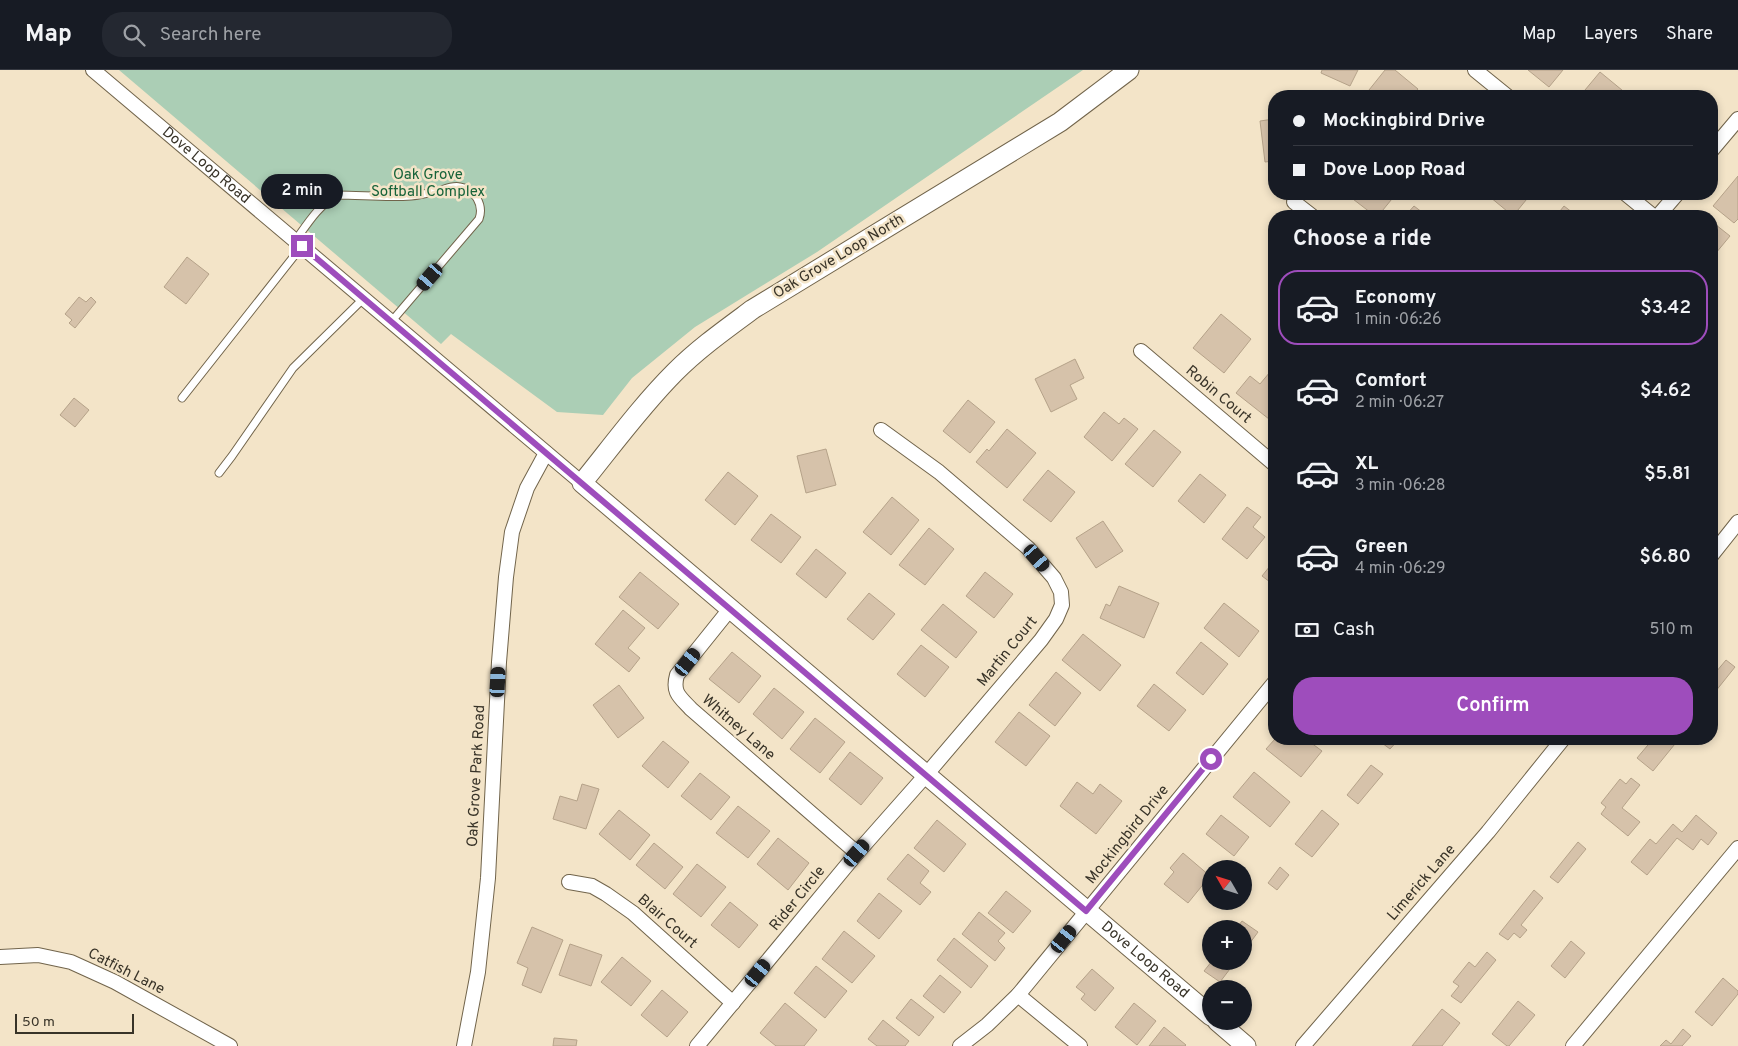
<!DOCTYPE html>
<html lang="en">
<head>
<meta charset="utf-8">
<style>
	:root { --surface:#171b24; --page:#242831; --text:#f1f3f6; --muted:#9ea1a6; --line:#363941; --accent:#9e4dbc }
	body { margin:0; font-family:Overpass,sans-serif; background:var(--page); color:var(--text); height:100vh; display:flex; flex-direction:column; font-size:19px; white-space:nowrap }
	* { box-sizing:border-box; margin:0 }
	p { font-size:16px; color:var(--muted) }
	.icon { flex:none; width:28px; height:28px; fill:none; stroke:currentColor; stroke-width:2; stroke-linecap:round; stroke-linejoin:round }
	.map { position:relative; flex:1; overflow:hidden }
	.sheet { position:absolute; left:1268px; top:140px; width:450px; height:535px; display:flex; flex-direction:column; background:var(--surface); border-radius:20px; box-shadow:0 2px 8px #0003 }
	.sheet>* { flex:none }
	.guide { position:absolute; left:1268px; top:20px; width:450px; height:110px; border-radius:20px; box-shadow:0 2px 8px #0003; display:grid; align-content:center; height:110px; padding:0 25px; background:var(--surface) }
	.needle { width:32px; rotate:309deg }
	.tools { position:absolute; left:1202px; top:790px; display:grid; gap:10px }
	.tools a { display:grid; place-items:center; width:50px; height:50px; border-radius:50%; background:var(--surface); box-shadow:0 2px 8px #0003; font-size:25px }
	.scale { position:absolute; left:15px; bottom:12px; width:119px; box-sizing:border-box; padding-left:5px; border:2px solid #383328; border-top:0; font-size:14px; line-height:18px; white-space:nowrap; color:#383328; -webkit-text-stroke:4px #f3e4c8; paint-order:stroke }
	.end { position:absolute; width:22px; height:22px; margin:-11px; border:6px solid #9e4dbc; background:#fff; box-shadow:0 0 0 2px #fff }
	.from { border-radius:50% }
	.bubble { position:absolute; height:35px; border-radius:18px; background:var(--surface); box-shadow:0 2px 8px #0003; font-size:16px; font-weight:600; line-height:35px; text-align:center }
	.car { position:absolute; width:15px; height:30px; margin:-15px -8px; border-radius:6px; box-shadow:0 0 4px 1px #0007; background:linear-gradient(#222 24%,#8ab4d8 0 40%,#222 0 76%,#8ab4d8 0 86%,#222 0) }
	.guide b { display:flex; align-items:center; gap:18px; height:48px; font-size:19px }
	.guide b+b { border-top:1px solid var(--line) }
	.guide i { width:12px; height:12px; background:var(--text) }
	ul { padding:0; list-style:none }
	li { display:flex; align-items:center; gap:15px; height:75px; margin:0 10px 8px; padding:0 15px; border:2px solid transparent; border-radius:20px }
	li div { flex:1 }
	li b { display:block; font-size:19px }
	li em { font-style:normal; font-weight:600 }
	li.active { border-color:var(--accent) }
	li>.icon { width:45px; height:45px; stroke-width:1.5 }
	h2 { padding:0 25px; font-size:22px; line-height:60px }
	.pay { display:flex; align-items:center; gap:12px; height:55px; padding:0 25px; font-size:19px }
	.pay p { margin-inline-start:auto }
	.primary-button { display:flex; gap:10px; margin-top:auto; padding:10px 25px }
	.primary-button a { flex:1; height:58px; border-radius:20px; background:var(--accent); color:#fff; font-size:20px; font-weight:600; line-height:58px; text-align:center }
	header { display:flex; align-items:center; gap:30px; box-sizing:border-box; height:70px; padding:0 25px; background:var(--surface); border-bottom:1px solid var(--line) }
	header strong { font-size:24px }
	nav { display:flex; gap:28px; margin-inline-start:auto; font-size:18px }
	.search { width:350px; height:45px; background:var(--page); display:flex; align-items:center; gap:12px; box-sizing:border-box; padding:0 18px; border-radius:20px; color:var(--muted); font-size:19px }
	.map>svg:first-child { display:block }
</style>
</head>
<body>
<header>
<strong>Map</strong>
<div class="search"><svg class="icon" aria-label="search" viewBox="0 0 24 24"><circle cx="10" cy="10" r="6"/><path d="M15 15l6 6"/></svg>Search here</div>
<nav><a>Map</a><a>Layers</a><a>Share</a></nav>
</header>
<div class="map">
<svg width="1738" height="976" viewBox="0 0 1738 976">
	<rect width="100%" height="100%" fill="#f3e4c8"/>
	<path fill="#abceb5" d="M119,0H1083L817,182L695,257L632,308L603,345L557,342L451,264L441,274Z"/>
	<path fill="#d6c2aa" stroke="#b5a289" d="M1322,0H1358L1350,16L1321,3Z
		M1385,0H1395L1418,19L1412,26H1376L1369,20Z
		M1528,0H1563L1549,17Z
		M1600,2L1628,25L1627,26H1580Z
		M1274,49V91L1265,92L1260,51Z
		M1738,106V149L1734,153L1713,136Z
		M1351,124H1396L1378,146H1375L1349,126Z
		M1492,124H1531L1513,146L1490,127Z
		M1414,136L1427,146H1405Z
		M1564,136L1577,146H1556Z
		M1711,151L1730,166L1711,189Z
		M187,187L209,204L186,234L164,217Z
		M79,227L86,232L91,227L96,232L75,258L69,253L72,250L65,244Z
		M1221,244L1251,269L1224,303L1193,278Z
		M1075,289L1084,308L1070,315L1077,329L1051,342L1035,309Z
		M1270,302L1274,305V353L1236,323L1250,306L1260,314Z
		M74,328L89,340L75,357L60,345Z
		M968,330L995,352L970,383L943,361Z
		M1104,342L1119,354L1124,348L1138,359L1112,391L1084,367Z
		M1007,359L1036,383L1007,418L976,392L987,379L989,381Z
		M1154,360L1181,382L1153,417L1125,394Z
		M826,379L836,415L806,423L797,386Z
		M1048,400L1075,422L1051,452L1023,430Z
		M728,402L758,426L735,455L705,430Z
		M1200,404L1226,425L1204,453L1178,431Z
		M892,427L919,450L891,485L863,462Z
		M1247,437L1261,447L1253,457L1265,467L1247,489L1222,469Z
		M771,444L801,467L781,493L751,470Z
		M1103,451L1123,481L1096,498L1076,468Z
		M929,458L954,479L925,515L899,495Z
		M816,479L846,503L826,528L796,504Z
		M1274,491V515L1262,506Z
		M640,502L679,534L658,559L619,527Z
		M985,502L1013,524L994,548L966,526Z
		M1119,516L1159,533L1144,568L1100,548L1106,534L1110,536Z
		M869,523L895,544L873,570L847,549Z
		M1224,533L1259,561L1239,587L1204,558Z
		M943,534L977,562L956,588L921,560Z
		M623,540L645,558L628,578L640,588L629,602L595,574Z
		M1083,564L1121,595L1100,621L1062,590Z
		M1201,572L1228,594L1203,625L1176,603Z
		M921,575L949,597L925,627L897,604Z
		M732,582L761,606L739,633L709,609Z
		M1726,590L1735,597L1711,627V608Z
		M1056,602L1081,623L1055,656L1029,635Z
		M1154,614L1186,640L1169,661L1137,636Z
		M619,615L644,648L618,668L593,635Z
		M774,618L804,642L782,669L753,644Z
		M1019,642L1050,666L1026,696L995,672Z
		M815,648L845,672L820,703L790,679Z
		M1275,669H1283L1290,675L1295,669H1306L1322,681L1301,707L1266,679Z
		M1385,669H1399L1390,679L1382,673Z
		M1653,669H1679L1653,701L1637,688Z
		M663,671L689,692L668,718L642,696Z
		M850,682L883,708L861,735L829,709Z
		M1371,695L1383,704L1358,734L1347,725Z
		M1254,702L1290,732L1270,757L1233,727Z
		M700,703L730,727L711,750L681,726Z
		M1631,708L1640,715L1622,738L1640,752L1628,766L1601,744L1606,737L1601,733L1620,709L1626,714Z
		M1077,712L1093,724L1100,714L1122,731L1096,764L1060,736Z
		M582,714L599,719L586,759L553,749L560,726L577,731Z
		M738,736L770,761L748,788L716,763Z
		M619,740L650,765L630,790L599,764Z
		M1322,740L1339,754L1312,787L1295,774Z
		M1221,745L1249,767L1234,786L1206,764Z
		M1696,745L1717,763L1708,775L1701,769L1693,780L1677,768L1647,805L1631,792L1650,769L1656,774L1673,754L1682,762Z
		M937,750L966,774L944,802L914,778Z
		M778,768L809,793L788,820L757,794Z
		M1578,772L1586,779L1558,813L1550,807Z
		M654,773L683,797L665,819L636,795Z
		M1183,783L1210,806L1188,833L1164,814L1174,802L1170,798Z
		M908,784L929,801L920,813L931,822L920,835L887,809Z
		M697,794L726,817L701,847L673,824Z
		M1280,797L1289,805L1277,820L1268,813Z
		M1534,820L1543,828L1521,855L1527,860L1520,868L1514,863L1508,870L1499,864Z
		M1006,821L1031,841L1013,863L988,843Z
		M879,823L902,841L879,869L857,851Z
		M730,832L758,855L739,878L711,855Z
		M979,842L1005,863L998,871L1005,878L995,891L962,864Z
		M1242,851L1258,862L1244,881V859H1236Z
		M532,857L563,870L541,923L522,915L528,898L517,893Z
		M844,861L875,886L852,913L822,889Z
		M954,868L988,896L971,918L937,890Z
		M1571,871L1585,883L1565,908L1551,896Z
		M570,874L602,885L591,916L559,905Z
		M1487,882L1496,890L1461,933L1451,926L1459,916L1453,912L1469,892L1475,897Z
		M622,887L651,911L631,936L601,912Z
		M1212,891H1236L1220,912L1204,901Z
		M816,896L847,921L825,948L794,923Z
		M1092,899L1114,918L1095,941L1081,929L1085,924L1076,917Z
		M940,905L961,922L944,943L923,926Z
		M1723,908L1738,921V924L1712,956L1695,942Z
		M662,920L688,942L667,967L641,945Z
		M911,929L934,947L919,966L896,948Z
		M1518,931L1535,945L1509,976H1507L1492,964Z
		M785,933L817,960L804,976H776L760,963Z
		M1134,933L1156,951L1137,975L1115,957Z
		M1442,939L1460,953L1442,976H1412Z
		M883,950L909,971L905,976H877L868,969Z
		M1164,957L1186,975L1185,976H1149Z
		M1683,959L1691,966L1682,976H1660L1666,970L1671,974Z
		M554,968L577,970L576,976H553Z"/>
	<g fill="none" stroke-linecap="round" stroke-linejoin="round">
		<defs>
			<path id="lane" d="M295,171C308,153 318,136 337,125C361,125 386,128 411,126C420,125 429,123 438,121C445,119 453,115 460,117C475,119 484,135 479,149L391,252
				M182,328L302,176
				M219,403L232,386L293,298L363,229"/>
			<g id="street">
				<path id="s1" d="M93,0L582,413"/>
				<path d="M1475,0L1507,26"/>
				<path d="M1711,81L1738,49"/>
				<path d="M1626,124L1653,146"/>
				<path d="M1294,132L1312,146"/>
				<path d="M1658,146L1677,124"/>
				<path d="M1141,281L1274,394"/>
				<path d="M1711,486L1738,452"/>
				<path d="M730,539L677,605C672,623 680,627 691,639L857,783"/>
				<path d="M569,812L592,816L606,824L633,843L733,933"/>
				<path d="M0,887L38,885L71,892L115,912L230,976"/>
				<path d="M1018,925L1080,976"/>
				<path d="M464,976L478,902L488,808L499,592L506,507L512,462L527,418L546,383"/>
				<path d="M697,976L857,783L926,705L1041,570L1056,549L1062,535L1061,522L1054,508L1028,478L939,402L881,360"/>
				<path d="M960,976L987,955L1018,925L1274,613"/>
				<path d="M1303,976L1488,762L1563,669"/>
				<path d="M1573,976L1738,778"/>
			</g>
			<g id="secondary">
				<path id="s2" d="M1129,0L1060,52L753,239C726,259 699,278 675,302C641,336 612,376 582,413L1211,946"/>
				<path d="M1217,951L1246,976"/>
			</g>
		</defs>
		<use href="#lane" stroke="#71644b" stroke-width="9"/>
		<use href="#street" stroke="#71644b" stroke-width="16"/>
		<use href="#secondary" stroke="#71644b" stroke-width="21"/>
		<use href="#lane" stroke="#fff" stroke-width="7"/>
		<use href="#street" stroke="#fff" stroke-width="14"/>
		<use href="#secondary" stroke="#fff" stroke-width="19"/>
	</g>
	<g fill="none" stroke-linecap="round" stroke-linejoin="round">
		<path stroke="#9e4dbc" stroke-width="6" d="M302,176L1086,841L1211,689"/>
	</g>
	<g text-anchor="middle" dominant-baseline="central" stroke-width="5" stroke-linejoin="round" paint-order="stroke">
		<g font-size="15" fill="#383328" stroke="#f3e4c8">
			<text stroke="none"><textPath href="#s1" startOffset="148">Dove Loop Road</textPath></text>
			<text transform="translate(839 187) rotate(-31)">Oak Grove Loop North</text>
			<text transform="translate(1218 325) rotate(40)">Robin Court</text>
			<text transform="translate(1008 582) rotate(-51)">Martin Court</text>
			<text transform="translate(738 658) rotate(41)">Whitney Lane</text>
			<text transform="translate(477 706) rotate(-87)">Oak Grove Park Road</text>
			<text transform="translate(1128 765) rotate(-51)">Mockingbird Drive</text>
			<text transform="translate(1422 813) rotate(-49)">Limerick Lane</text>
			<text transform="translate(798 829) rotate(-51)">Rider Circle</text>
			<text transform="translate(667 852) rotate(41)">Blair Court</text>
			<text stroke="none"><textPath href="#s2" startOffset="1429">Dove Loop Road</textPath></text>
			<text transform="translate(126 902) rotate(27)">Catfish Lane</text>
		</g>
		<g font-size="15" fill="#176339" stroke="#f3e4c8">
			<text x="428" y="105">Oak Grove<tspan x="428" dy="17">Softball Complex</tspan></text>
		</g>
	</g>
</svg>
<div class="tools">
<a><svg class="needle" viewBox="-14 -14 28 28"><path d="M0-13l5 13h-10z" fill="#e53935"/><path d="M0 13l5-13h-10z" fill="#9ea1a6"/></svg></a>
<a>+</a>
<a>−</a>
</div>
<div class="scale">50 m</div>
<i class="end from" style="left:1211px;top:689px"></i>
<i class="end" style="left:302px;top:176px"></i>
<div class="bubble" style="left:261px;top:104px;width:82px">2 min</div>
<i class="car" style="left:430px;top:207px;rotate:221deg"></i>
<i class="car" style="left:1037px;top:488px;rotate:139deg"></i>
<i class="car" style="left:688px;top:592px;rotate:38deg"></i>
<i class="car" style="left:498px;top:612px;rotate:3deg"></i>
<i class="car" style="left:857px;top:783px;rotate:41deg"></i>
<i class="car" style="left:1064px;top:869px;rotate:39deg"></i>
<i class="car" style="left:758px;top:903px;rotate:39deg"></i>
<div class="guide">
<b><i class="from"></i>Mockingbird Drive</b>
<b><i></i>Dove Loop Road</b>
</div>
<section class="sheet">
<h2>Choose a ride</h2>
<ul>
<li class="active"><svg class="icon" aria-label="car" viewBox="0 0 24 24"><path d="M5 17H2v-5l4-1 3-4h7l3 4 3 1v5h-3M9 17h6M6 11h13"/><circle cx="7" cy="17" r="2"/><circle cx="17" cy="17" r="2"/></svg><div><b>Economy</b><p>1 min · 06:26</p></div><em>$3.42</em></li>
<li><svg class="icon" aria-label="car" viewBox="0 0 24 24"><path d="M5 17H2v-5l4-1 3-4h7l3 4 3 1v5h-3M9 17h6M6 11h13"/><circle cx="7" cy="17" r="2"/><circle cx="17" cy="17" r="2"/></svg><div><b>Comfort</b><p>2 min · 06:27</p></div><em>$4.62</em></li>
<li><svg class="icon" aria-label="car" viewBox="0 0 24 24"><path d="M5 17H2v-5l4-1 3-4h7l3 4 3 1v5h-3M9 17h6M6 11h13"/><circle cx="7" cy="17" r="2"/><circle cx="17" cy="17" r="2"/></svg><div><b>XL</b><p>3 min · 06:28</p></div><em>$5.81</em></li>
<li><svg class="icon" aria-label="car" viewBox="0 0 24 24"><path d="M5 17H2v-5l4-1 3-4h7l3 4 3 1v5h-3M9 17h6M6 11h13"/><circle cx="7" cy="17" r="2"/><circle cx="17" cy="17" r="2"/></svg><div><b>Green</b><p>4 min · 06:29</p></div><em>$6.80</em></li>
</ul>
<div class="pay"><svg class="icon" aria-label="cash" viewBox="0 0 24 24"><path d="M3 7h18v10H3z"/><circle cx="12" cy="12" r="2"/></svg>Cash<p>510 m</p></div>
<div class="primary-button"><a>Confirm</a></div>
</section>
</div>
</body>
</html>
